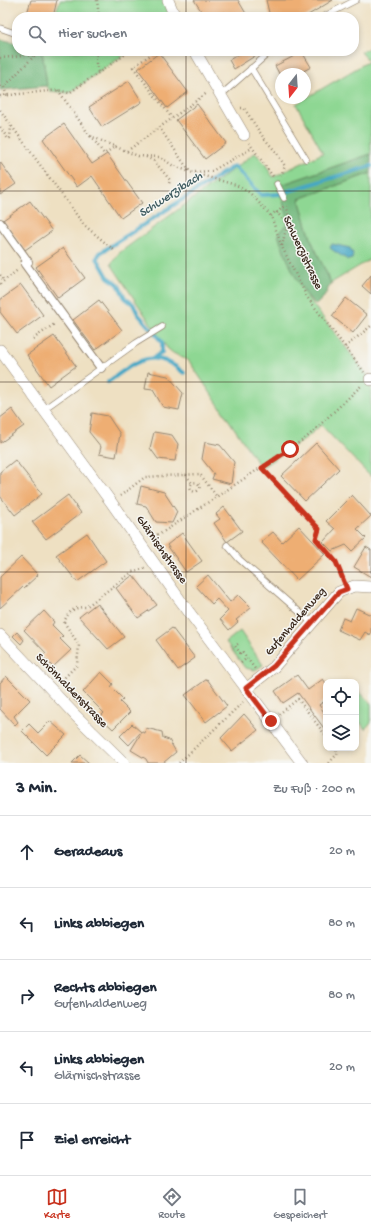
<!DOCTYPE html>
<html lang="de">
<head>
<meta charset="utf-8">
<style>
	:root { --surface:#fff; --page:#f6f6f7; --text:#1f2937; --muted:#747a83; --line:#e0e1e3; --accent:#c8321e }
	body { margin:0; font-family:"Gochi Hand",sans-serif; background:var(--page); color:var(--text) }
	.controls { position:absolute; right:12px; bottom:12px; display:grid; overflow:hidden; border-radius:8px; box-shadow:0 2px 6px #0003 }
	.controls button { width:36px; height:36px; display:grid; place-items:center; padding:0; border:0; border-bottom:1px solid var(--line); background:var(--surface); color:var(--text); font:20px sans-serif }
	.compass { position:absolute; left:275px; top:68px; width:36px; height:36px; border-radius:50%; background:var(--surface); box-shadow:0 2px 6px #0003; rotate:197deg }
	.stop { position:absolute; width:12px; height:12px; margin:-9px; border:3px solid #c8321e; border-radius:50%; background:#fff }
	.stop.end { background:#c8321e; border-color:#fff; box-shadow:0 1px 4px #0008 }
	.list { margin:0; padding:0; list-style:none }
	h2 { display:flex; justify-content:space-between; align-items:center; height:52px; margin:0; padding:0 16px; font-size:17px }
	h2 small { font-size:13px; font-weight:400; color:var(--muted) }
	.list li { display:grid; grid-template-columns:26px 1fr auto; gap:12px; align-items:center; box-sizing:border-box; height:72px; padding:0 16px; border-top:1px solid var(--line) }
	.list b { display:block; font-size:15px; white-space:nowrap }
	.list p { margin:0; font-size:13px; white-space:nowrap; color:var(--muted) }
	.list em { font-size:13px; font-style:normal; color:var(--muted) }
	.icon { flex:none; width:22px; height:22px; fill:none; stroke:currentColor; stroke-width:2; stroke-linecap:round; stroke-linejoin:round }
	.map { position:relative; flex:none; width:371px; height:763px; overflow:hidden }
	.search { position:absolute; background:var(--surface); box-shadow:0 2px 6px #0003; left:12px; right:12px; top:12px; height:44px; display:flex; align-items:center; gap:10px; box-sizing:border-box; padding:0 14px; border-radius:16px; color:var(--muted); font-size:15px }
	.sheet { height:412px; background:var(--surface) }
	nav { display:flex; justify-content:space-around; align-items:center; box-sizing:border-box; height:56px; border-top:1px solid var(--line); background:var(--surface); font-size:11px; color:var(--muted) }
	nav a { display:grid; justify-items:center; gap:2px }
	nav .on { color:var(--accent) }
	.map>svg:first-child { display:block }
	.green { fill:#8ed793; stroke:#648058 }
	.forest { fill:#72b87d; stroke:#56714e }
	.water { fill:#45a7c5; stroke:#406872 }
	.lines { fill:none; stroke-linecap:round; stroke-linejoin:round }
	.stream { stroke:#45a7c5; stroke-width:4 }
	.building { fill:#eeae73 }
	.service-casing { stroke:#948570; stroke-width:7 }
	.pedestrian-casing { stroke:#948570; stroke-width:10 }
	.minor-casing { stroke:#948570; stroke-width:12 }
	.path { stroke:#948570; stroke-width:2.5; stroke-dasharray:1 3; stroke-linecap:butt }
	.service { stroke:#fff; stroke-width:5.5 }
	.pedestrian { stroke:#fff; stroke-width:8 }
	.minor { stroke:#fff; stroke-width:11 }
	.route { stroke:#c8321e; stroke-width:5 }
	.grid { fill:none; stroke:#3b2a1e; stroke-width:1; stroke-opacity:0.55 }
	.labels { text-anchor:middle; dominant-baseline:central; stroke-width:3; stroke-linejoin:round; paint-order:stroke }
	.street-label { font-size:12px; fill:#3b2a1e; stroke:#f6f6f2 }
	.water-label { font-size:13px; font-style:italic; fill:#3f5c61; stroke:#f6f6f2 }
</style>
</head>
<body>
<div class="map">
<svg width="371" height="763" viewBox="0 0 371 763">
	<rect width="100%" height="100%" fill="#f6f6f2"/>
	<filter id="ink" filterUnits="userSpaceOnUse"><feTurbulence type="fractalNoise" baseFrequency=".025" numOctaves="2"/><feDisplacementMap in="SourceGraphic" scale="8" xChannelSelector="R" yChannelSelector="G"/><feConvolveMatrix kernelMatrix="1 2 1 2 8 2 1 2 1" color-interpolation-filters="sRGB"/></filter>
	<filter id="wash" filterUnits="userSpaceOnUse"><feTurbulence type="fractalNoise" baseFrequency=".012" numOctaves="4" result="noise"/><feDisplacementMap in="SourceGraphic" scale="16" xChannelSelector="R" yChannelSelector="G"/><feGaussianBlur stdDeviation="0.9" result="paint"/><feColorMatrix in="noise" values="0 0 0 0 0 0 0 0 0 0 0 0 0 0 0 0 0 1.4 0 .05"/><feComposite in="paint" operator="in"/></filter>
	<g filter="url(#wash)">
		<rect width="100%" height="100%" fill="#eee0c2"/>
		<g class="green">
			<path d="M60 0H168L175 17H54Z"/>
			<path d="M371 47V154L278 186 287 207 289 221 278 234 282 247 307 297 371 380V477L321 425 306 438 261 468 189 361 173 353 167 348 111 264 119 253 255 153 264 162 273 177 323 153 296 104 369 61 361 52Z"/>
			<path d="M42 51H130L69 93 50 91 47 86Z"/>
			<path d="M371 173V259L331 283 312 242 299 199Z"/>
			<path d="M240 631 263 665 255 670 245 668 226 642Z"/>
			<path d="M356 688 371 704V722L365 729 356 717Z"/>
		</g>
		<g class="forest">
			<path d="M0 39 17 43V51H42L47 86 0 90Z"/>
			<path d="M371 154V173L299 199 312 242 331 283 324 297 316 305C299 291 285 255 278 234L289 221 278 186Z"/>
		</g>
		<path class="water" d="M332 244 350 248 353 254 352 259 348 260C345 258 332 250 330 248Z"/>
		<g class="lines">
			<g class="stream">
				<path d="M155 357 162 352V342L138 314 133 304 125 298 118 284 108 277 97 258 100 253 234 166 261 195 279 194 371 166"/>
				<path d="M108 382C137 361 153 346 184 373"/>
			</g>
		</g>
		<g id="blocks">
			<g class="building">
				<path d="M31 0H57L53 17H26Z"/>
				<path d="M194 0H238L248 17H228L225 12 217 17H205Z"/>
				<path d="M266 0H333L305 17H270Z"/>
				<path d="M244 51H263L234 69 229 60Z"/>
				<path d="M302 52 311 67 298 74H281V77L275 66Z"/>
				<path d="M159 53 188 92 167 108 138 69Z"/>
				<path d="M129 81 142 102 102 127 89 107Z"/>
				<path d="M197 104 226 143 205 159 176 120Z"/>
				<path d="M64 124 92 164 107 154 142 203 121 218 92 176 77 187 43 139Z"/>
				<path d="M0 162 16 184 0 195Z"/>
				<path d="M30 201 52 231 25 250 3 220Z"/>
				<path d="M63 248 85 278 58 298 36 267Z"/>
				<path d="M371 275V294L362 286Z"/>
				<path d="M21 285 43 315 17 334 0 312V300Z"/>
				<path d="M346 298 367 315 353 333 332 316Z"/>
				<path d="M99 300 122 330 95 350 73 320Z"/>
				<path d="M54 336 76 366 49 386 27 355Z"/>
				<path d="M148 372 168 376 183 393 179 410 163 407 153 390 145 389Z"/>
				<path d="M12 409 24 426 0 443V418Z"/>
				<path d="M92 413 108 416 120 434 116 457 99 454 101 447 89 432Z"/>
				<path d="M154 432 172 435 178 444 175 461 158 459 150 448Z"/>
				<path d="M205 442 220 445 234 462 231 484 212 479 214 474 202 459Z"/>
				<path d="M316 443 339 469 305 501 281 476Z"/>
				<path d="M15 460 42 494 15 515 0 496V472Z"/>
				<path d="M141 486 164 492 177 512 172 523 156 522 146 506 137 504Z"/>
				<path d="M68 495 81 513 46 539 32 522Z"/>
				<path d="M352 495 371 516 357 529 366 538 352 551 346 545 332 551 323 542 335 529 326 521Z"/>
				<path d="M224 507 242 531 227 542 214 523 220 519 216 514Z"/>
				<path d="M299 526 325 554 297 580 261 542 273 532 282 542Z"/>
				<path d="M87 533 106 561 77 582 56 555Z"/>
				<path d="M182 533 202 561 186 572 167 545Z"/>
				<path d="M366 547 371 550V577L354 567Z"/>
				<path d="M21 557 38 575 24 588 23 587 0 608V577Z"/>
				<path d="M133 575 157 605 138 618 116 588Z"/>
				<path d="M208 575 230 602 238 595 251 608 236 620 238 622 229 630 220 619 228 611 217 599 212 604 196 586Z"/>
				<path d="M97 603 124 637 108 649 79 617Z"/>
				<path d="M356 608 371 615V633L370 635 365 632 360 640 338 630 343 618 350 621Z"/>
				<path d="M44 611 54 622 52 625 63 636 60 639 71 650 53 667 42 656 46 653 24 630Z"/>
				<path d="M172 628 195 658 178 670 156 640Z"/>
				<path d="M17 632 24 640 21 644 13 636Z"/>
				<path d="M101 672 113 684 111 687 123 699 120 702 130 712 113 729 100 717 104 713 83 692Z"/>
				<path d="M297 675 308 690 323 679 326 683V700L319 705 326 715V731L298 693 283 703 275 691Z"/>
				<path d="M6 676 30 700 14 716 18 722 15 725 0 709V683Z"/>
				<path d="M207 679 227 706 206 722 185 695Z"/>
				<path d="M75 694 83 701 80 705 72 698Z"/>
				<path d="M244 714 258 730 232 751 221 738Z"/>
				<path d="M50 721 66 735 46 755 22 731 29 724 38 733Z"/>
				<path d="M132 724 141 732 129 745 120 736Z"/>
				<path d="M146 728 162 732 163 738 169 740 176 752 163 763H148L146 759 131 750 142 732 145 733Z"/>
				<path d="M80 755 89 763H72Z"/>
			</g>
		</g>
	</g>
	<g filter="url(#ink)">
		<use href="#blocks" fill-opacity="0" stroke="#948570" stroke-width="1"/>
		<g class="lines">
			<g class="service-casing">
				<g id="service">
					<path d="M323 17 356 0"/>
					<path d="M0 28 17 34"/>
					<path d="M251 68 306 159"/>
					<path d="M221 95 271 51"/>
					<path d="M277 184 284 198"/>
					<path d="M44 409 136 343 162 327"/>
					<path d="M227 545 239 559 312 623"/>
				</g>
			</g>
			<g class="pedestrian-casing">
				<path id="pedestrian" d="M0 223 28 262 25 264 101 368"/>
			</g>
			<g class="minor-casing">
				<g id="minor">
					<path d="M168 0 175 17"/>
					<path d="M195 51 244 135"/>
					<path d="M0 350 111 502 180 600 302 763"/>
					<path d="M370 379 371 380"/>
					<path d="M0 635 76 716 124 763"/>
					<path d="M246 689 274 667 339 592 354 586 371 587"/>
				</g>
			</g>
			<g class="path">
				<path d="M97 0 99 17"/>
				<path d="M30 51 31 55"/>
				<path d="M97 51 96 63 98 72"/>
				<path d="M156 51 133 67 172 118"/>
				<path d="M0 58 35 55 4 87"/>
				<path d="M0 87H4L7 96"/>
				<path d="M58 90 90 136 138 156 160 157 172 165 190 172"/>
				<path d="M0 96 58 90 69 93 130 51"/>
				<path d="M241 108H244L263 137 276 152 285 166 280 178"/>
				<path d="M0 110 84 225 114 250"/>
				<path d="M0 127 8 139 10 138 11 126"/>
				<path d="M159 127 190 172 236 185 250 193 262 206 271 216 282 247 307 297 364 372"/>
				<path d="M91 136 104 154 116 146"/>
				<path d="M249 143 274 178"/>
				<path d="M127 151 207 93"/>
				<path d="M146 157 154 161 170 180 169 184"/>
				<path d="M195 172 212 171 252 148"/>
				<path d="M277 213 284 206"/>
				<path d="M271 216 276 211 285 222 289 221 287 206"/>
				<path d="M282 246 288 221"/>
				<path d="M0 275 4 281"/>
				<path d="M0 284 19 269"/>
				<path d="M33 339 56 323"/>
				<path d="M345 347 371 326"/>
				<path d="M261 468 319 529 316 539 336 562 343 580"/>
				<path d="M186 475 192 483"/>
				<circle cx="195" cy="487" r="4.5"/>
				<path d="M120 496 145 477 200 474 217 497"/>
				<path d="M149 536 160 534 306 438 362 385"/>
				<path d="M238 644 235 646 240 653 242 651 247 658"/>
				<path d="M241 663 247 658 255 669"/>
				<path d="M59 683 77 665 79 645 64 622C69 611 74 607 86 607L132 572 145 568"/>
				<path d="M279 714 298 699 326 736"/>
				<path d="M179 763 243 702"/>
				<path d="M329 763 338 753 335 748"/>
			</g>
			<use href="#service" class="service"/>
			<use href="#pedestrian" class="pedestrian"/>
			<use href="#minor" class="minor"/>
		</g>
	</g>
	<g class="lines" filter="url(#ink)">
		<path class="route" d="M271 721 246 688 274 666 339 592 347 589 336 562 316 539 319 529 262 468 290 449"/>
	</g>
	<path class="grid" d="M186 0V17M186 51V763M0 191H371M0 382H371M0 572H371"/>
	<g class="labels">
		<g class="street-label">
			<text transform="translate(302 253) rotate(65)">Schwerzistrasse</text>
			<text transform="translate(161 550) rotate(55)">Glärnischstrasse</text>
			<text transform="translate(296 622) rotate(-49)">Gufenhaldenweg</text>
			<text transform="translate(71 691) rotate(46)">Schönhaldenstrasse</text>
		</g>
		<g class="water-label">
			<text transform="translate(171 195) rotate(-33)">Schwerzibach</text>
		</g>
	</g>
</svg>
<div class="controls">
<button><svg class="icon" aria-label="locate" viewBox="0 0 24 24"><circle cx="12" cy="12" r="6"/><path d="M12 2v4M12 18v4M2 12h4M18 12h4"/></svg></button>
<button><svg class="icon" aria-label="layers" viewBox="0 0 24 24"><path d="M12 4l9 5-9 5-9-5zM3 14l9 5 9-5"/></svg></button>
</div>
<svg class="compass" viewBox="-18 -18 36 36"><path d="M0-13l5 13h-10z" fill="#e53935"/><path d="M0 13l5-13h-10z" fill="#747a83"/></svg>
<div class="stop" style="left:290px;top:449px"></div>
<div class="stop end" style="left:271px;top:721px"></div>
<div class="search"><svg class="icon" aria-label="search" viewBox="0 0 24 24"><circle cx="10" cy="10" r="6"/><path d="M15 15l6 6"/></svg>Hier suchen</div>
</div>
<section class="sheet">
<h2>3 Min.<small>Zu Fuß · 200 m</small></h2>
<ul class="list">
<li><svg class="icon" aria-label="ahead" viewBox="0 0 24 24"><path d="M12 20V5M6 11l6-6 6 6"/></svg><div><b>Geradeaus</b></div><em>20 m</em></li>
<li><svg class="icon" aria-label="left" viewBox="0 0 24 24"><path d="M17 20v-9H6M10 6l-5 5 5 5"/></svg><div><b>Links abbiegen</b></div><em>80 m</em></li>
<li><svg class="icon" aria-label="right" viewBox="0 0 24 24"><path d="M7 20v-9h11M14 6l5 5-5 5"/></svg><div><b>Rechts abbiegen</b><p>Gufenhaldenweg</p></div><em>80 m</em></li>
<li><svg class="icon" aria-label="left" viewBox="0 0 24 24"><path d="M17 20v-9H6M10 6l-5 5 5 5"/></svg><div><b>Links abbiegen</b><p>Glärnischstrasse</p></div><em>20 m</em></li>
<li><svg class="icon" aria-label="arrive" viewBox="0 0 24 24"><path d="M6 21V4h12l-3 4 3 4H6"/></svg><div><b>Ziel erreicht</b></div></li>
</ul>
</section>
<nav>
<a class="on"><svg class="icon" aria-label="map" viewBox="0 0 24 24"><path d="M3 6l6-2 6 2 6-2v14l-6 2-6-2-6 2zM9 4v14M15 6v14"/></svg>Karte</a>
<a><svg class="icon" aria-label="directions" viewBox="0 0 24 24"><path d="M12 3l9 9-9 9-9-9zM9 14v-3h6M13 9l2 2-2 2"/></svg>Route</a>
<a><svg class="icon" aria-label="saved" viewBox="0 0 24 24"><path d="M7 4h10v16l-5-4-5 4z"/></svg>Gespeichert</a>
</nav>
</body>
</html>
